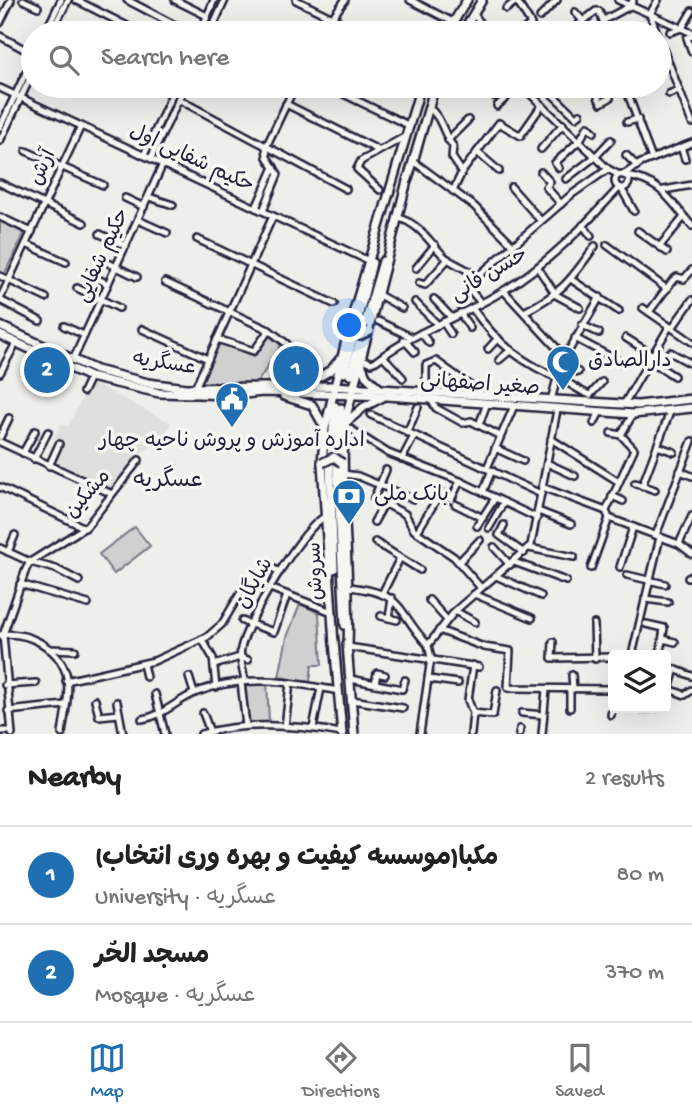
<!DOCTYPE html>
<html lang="en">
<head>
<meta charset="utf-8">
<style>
	:root { --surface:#fff; --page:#f6f6f6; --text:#222; --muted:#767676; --line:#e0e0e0; --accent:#1f6fb2 }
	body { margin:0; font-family:"Gochi Hand","Playpen Sans Arabic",sans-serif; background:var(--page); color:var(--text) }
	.controls { position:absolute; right:21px; bottom:21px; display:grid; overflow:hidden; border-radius:7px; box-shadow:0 7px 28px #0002 }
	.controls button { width:63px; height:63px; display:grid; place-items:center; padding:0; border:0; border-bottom:2px solid var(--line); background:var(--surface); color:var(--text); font:35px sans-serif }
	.you { position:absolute; left:350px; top:326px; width:24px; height:24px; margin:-18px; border:5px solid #fff; border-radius:50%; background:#1a73e8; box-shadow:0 0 0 10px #1a73e833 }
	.badge { display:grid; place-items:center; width:46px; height:46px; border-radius:50%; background:var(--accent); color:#fff; font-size:23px; font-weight:700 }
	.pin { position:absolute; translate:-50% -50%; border:4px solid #fff; box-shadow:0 2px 7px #0006 }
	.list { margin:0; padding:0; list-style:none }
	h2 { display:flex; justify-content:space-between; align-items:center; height:91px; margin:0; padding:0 28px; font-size:30px }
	h2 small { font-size:23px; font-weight:400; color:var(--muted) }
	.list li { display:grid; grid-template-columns:46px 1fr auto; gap:21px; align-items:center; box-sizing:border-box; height:98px; padding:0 28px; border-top:2px solid var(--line) }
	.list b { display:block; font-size:26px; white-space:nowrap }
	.list p { margin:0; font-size:23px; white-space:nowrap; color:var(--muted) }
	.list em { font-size:23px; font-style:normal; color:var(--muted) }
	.icon { flex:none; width:38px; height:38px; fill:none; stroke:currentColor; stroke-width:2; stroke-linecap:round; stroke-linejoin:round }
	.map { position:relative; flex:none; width:692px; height:734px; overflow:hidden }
	.search { position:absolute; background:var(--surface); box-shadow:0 7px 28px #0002; left:21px; right:21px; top:21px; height:77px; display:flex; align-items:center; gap:18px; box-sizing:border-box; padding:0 24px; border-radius:38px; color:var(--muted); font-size:26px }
	.sheet { height:287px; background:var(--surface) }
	nav { display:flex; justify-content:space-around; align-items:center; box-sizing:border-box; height:98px; border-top:2px solid var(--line); background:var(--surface); font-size:19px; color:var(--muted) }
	nav a { display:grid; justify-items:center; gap:4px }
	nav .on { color:var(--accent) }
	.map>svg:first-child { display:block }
	.built { fill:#dfdfde }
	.green { fill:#d0d0d1; stroke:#797986; stroke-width:2 }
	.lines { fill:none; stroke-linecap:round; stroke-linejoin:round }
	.major-tunnel { stroke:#c5c5c8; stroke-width:7; stroke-dasharray:7 3.5; stroke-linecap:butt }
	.minor-casing { stroke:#22223b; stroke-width:10 }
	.major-casing { stroke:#22223b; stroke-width:12 }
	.minor { stroke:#f6f6f2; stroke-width:5 }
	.major { stroke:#f6f6f2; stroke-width:7 }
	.major-bridge-casing { stroke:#22223b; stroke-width:12; stroke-linecap:butt }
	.major-bridge { stroke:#f6f6f2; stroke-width:7 }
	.labels { text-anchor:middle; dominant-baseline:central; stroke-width:7; stroke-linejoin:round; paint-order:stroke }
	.street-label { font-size:21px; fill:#22223b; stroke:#f6f6f2 }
	.poi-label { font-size:21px; fill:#22223b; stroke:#f6f6f2; text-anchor:start }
	.neighbourhood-label { font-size:23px; fill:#22223b; stroke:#f6f6f2 }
</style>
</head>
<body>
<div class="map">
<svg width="692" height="734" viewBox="0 0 692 734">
	<rect width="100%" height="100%" fill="#eeeeeb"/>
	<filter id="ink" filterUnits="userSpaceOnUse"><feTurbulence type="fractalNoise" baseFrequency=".0143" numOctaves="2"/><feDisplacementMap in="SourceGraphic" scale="14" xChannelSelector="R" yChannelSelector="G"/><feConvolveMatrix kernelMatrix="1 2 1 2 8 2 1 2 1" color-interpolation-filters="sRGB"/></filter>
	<g filter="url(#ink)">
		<path class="built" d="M91 382 171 423 167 432 171 434 135 457 111 491 53 464 63 442 54 439 60 424 68 426Z"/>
		<g class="green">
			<path d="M0 221 24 233 4 275 0 273Z"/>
			<path d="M269 336 281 345 257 383 200 385 219 342 254 356Z"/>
			<path d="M135 527 150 546 114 574 99 554Z"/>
			<path d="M300 604 319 613 322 665H312L310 682 279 677 287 637Z"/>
			<path d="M267 682 269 722 249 723 245 688 248 685Z"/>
		</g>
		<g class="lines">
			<g class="major-tunnel">
				<path d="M335 406 344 373"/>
				<path d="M341 408 350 375"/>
			</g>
			<g class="minor-casing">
				<g id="minor">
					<path d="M23 0 38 7"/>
					<path d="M76 0 141 33"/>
					<path d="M127 0 190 33"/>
					<path d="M175 0 207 16"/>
					<path d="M296 0 363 33"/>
					<path d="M410 0 453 22"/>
					<path d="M516 0 531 24 519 33"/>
					<path d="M618 0 692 33"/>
					<path d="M506 9 516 1"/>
					<path d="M575 12 584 22"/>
					<path d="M474 14 487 33"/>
					<path d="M540 17 557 0"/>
					<path d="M332 18 345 0"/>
					<path d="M604 20 630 6 633 0"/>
					<path d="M0 23 11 0"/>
					<path d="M670 32 682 28 692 11"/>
					<path d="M45 33 61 0"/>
					<path d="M51 33 68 0"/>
					<path d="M200 33 214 0"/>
					<path d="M210 33 225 0"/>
					<path d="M568 33 596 11H599L608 33"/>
					<path d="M657 33 650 14 658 0"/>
					<path d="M0 36 33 54"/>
					<path d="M692 36 687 38 692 52"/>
					<path d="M659 38 692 123"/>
					<path d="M155 86 172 94"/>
					<path d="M327 86 410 126"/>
					<path d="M451 86 459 91"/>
					<path d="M522 86 608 169 619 175"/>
					<path d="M625 86 652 159"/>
					<path d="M0 88 369 261"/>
					<path d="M491 94 494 96 504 86"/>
					<path d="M552 94 576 117 580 114"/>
					<path d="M669 94 679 90"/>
					<path d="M598 97 601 103 610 98 607 91 616 86"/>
					<path d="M178 99 346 189"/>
					<path d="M286 104 378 150"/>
					<path d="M497 106 519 86"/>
					<path d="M428 107C443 118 442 133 453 146L452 157 462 172"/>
					<path d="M627 122 638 119"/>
					<path d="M0 127 33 58"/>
					<path d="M523 132 542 105"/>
					<path d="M448 140 468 120"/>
					<path d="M0 141 33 72"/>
					<path d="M681 147 685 159"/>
					<path d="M541 149 563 124"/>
					<path d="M26 151 103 185"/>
					<path d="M477 152 499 171"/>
					<path d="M144 155 176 86"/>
					<path d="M626 155 637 166"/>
					<path d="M151 158 185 86"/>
					<path d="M413 161 474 206 513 245"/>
					<path d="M559 168 555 163 580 140 588 126 594 132"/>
					<path d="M541 172 550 182 546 187 561 204"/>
					<circle cx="622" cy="181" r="7"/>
					<path d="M623 175 641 163 692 143"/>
					<path d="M626 176C662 181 670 201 692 226"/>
					<path d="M566 179 596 156 611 140"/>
					<path d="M0 183 84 223"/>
					<path d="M511 187 541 221"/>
					<path d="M621 188 634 211"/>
					<path d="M380 190 357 169 361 161 406 136"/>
					<path d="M664 190 692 185"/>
					<path d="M453 191 462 172 499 123 521 136"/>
					<path d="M149 197 173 205"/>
					<path d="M125 198 144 207"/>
					<path d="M256 208 274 167"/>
					<path d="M263 211 278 174 267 157 266 147 295 86"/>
					<path d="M0 217 32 232"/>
					<path d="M399 218C420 224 430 243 445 257 451 263 467 268 477 277L571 195 608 169"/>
					<path d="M138 220 167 233"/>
					<path d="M583 225 591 236"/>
					<path d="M638 231 667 252"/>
					<path d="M100 234 126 246"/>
					<path d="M197 239 334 304"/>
					<path d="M26 244 66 262"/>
					<path d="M607 245 667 289"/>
					<path d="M660 246 684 217"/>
					<path d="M96 257 137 277"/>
					<path d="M416 268 435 245"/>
					<path d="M538 268 556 295 580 308"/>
					<path d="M88 274 108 284"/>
					<path d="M0 276 46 298"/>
					<path d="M572 280 619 311"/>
					<path d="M165 282 269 330 287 344"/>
					<path d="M419 283 425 285 448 259"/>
					<path d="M77 288 119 308"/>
					<path d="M471 291 481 303"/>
					<path d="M504 291 565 357"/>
					<path d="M379 295 402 308"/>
					<path d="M0 299 81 126"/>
					<path d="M434 299 451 317"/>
					<path d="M0 300 40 321"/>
					<path d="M415 302 438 325"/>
					<path d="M472 308C499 346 524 364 566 382 574 386 581 392 590 395"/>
					<path d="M643 308 692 342"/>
					<path d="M524 312C563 292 570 281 595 246"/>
					<path d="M649 312 673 280 677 277 684 279 692 270"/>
					<path d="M460 313 470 328"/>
					<path d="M378 321 411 337"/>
					<path d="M443 322 451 334"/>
					<path d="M582 325 599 333"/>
					<path d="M64 326 84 335"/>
					<path d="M672 328 692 300"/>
					<path d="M142 329 208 359"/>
					<path d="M421 333 429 343"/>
					<path d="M575 338 622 363"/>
					<path d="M626 338 653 355"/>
					<path d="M217 339 254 351 269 330"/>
					<path d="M404 340 415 352"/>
					<path d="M488 349 498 338"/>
					<path d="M670 352 690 363 692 361"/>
					<path d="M383 356 403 378"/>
					<path d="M361 358 371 363 376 361C415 331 461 317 503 291 548 264 584 226 619 188"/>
					<path d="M73 360 163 164"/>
					<path d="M499 360 511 350"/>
					<path d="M649 360 674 376"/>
					<path d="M561 364 578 372"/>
					<path d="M0 373 16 343"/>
					<path d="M195 388 273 216"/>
					<path d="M83 392 90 377"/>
					<path d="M426 393V365L436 361 483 395"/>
					<path d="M590 395 602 382"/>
					<path d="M431 400 436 408 463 423 471 421 500 436"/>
					<path d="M551 400 561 364 600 297"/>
					<path d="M624 404 669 327"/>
					<path d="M633 414 621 435 634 449 606 511 609 518 679 544 692 554"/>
					<path d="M371 415 541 494"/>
					<path d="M594 423 600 412"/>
					<path d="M344 425 388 453 460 481 537 518"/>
					<path d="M479 425 486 406"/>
					<path d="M407 433 418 407"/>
					<path d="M611 433 621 435"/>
					<path d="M0 437 9 418"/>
					<path d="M551 439 619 482"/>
					<path d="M0 442 112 494"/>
					<path d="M657 446 674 452"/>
					<path d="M495 448 523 461"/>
					<path d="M23 453 35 431"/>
					<path d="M34 459 48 432"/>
					<path d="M402 459 414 436"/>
					<path d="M547 463 575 476"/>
					<path d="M49 466 59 444"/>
					<path d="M487 468 514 406"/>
					<path d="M386 470 374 498 405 514 414 530 454 557 481 588"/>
					<path d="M680 471 692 476"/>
					<path d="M343 474 358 476 413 499"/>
					<path d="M635 483 655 490"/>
					<path d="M642 486 670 412"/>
					<path d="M0 487 85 528"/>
					<path d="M542 487 606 511"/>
					<path d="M483 492 492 470"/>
					<path d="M612 496 623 501"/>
					<path d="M451 500 460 481"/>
					<path d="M455 504 483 518"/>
					<path d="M538 511 571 524"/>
					<path d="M374 522 384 504"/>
					<path d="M504 525 499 535 524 553"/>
					<path d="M477 526 495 498"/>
					<path d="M489 528 504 502"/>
					<path d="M417 532 441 492"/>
					<path d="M656 535 692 441"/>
					<path d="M375 542 420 570"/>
					<path d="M679 544 692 516"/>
					<path d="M494 547 510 565"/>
					<path d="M0 548 30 562 56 569 79 581"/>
					<path d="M529 548 574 557"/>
					<path d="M8 552 15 535"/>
					<path d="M459 562 480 540"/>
					<path d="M514 562 566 581"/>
					<path d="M270 567 280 572"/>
					<path d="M620 567 633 527"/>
					<path d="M591 568 609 518"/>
					<path d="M627 575 665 584"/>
					<path d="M496 576 541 596"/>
					<path d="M688 578 692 576"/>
					<path d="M20 584 88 604"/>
					<path d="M350 587C407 594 395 610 428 645"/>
					<path d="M270 588 332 612"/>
					<path d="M382 594 400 558"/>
					<path d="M474 594 532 618"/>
					<path d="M645 599 668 602"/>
					<path d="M429 600 447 620"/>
					<path d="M455 611 475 622"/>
					<path d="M381 616 397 620"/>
					<path d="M389 618 392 598"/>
					<path d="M242 621 274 632 287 595"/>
					<path d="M594 624 595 659"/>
					<path d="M646 624 664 628 660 655"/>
					<path d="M439 630 484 647 510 651 508 688 611 689"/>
					<path d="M0 635C27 631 57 646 66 673 71 691 64 716 62 734"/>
					<path d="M202 639 213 658 216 687"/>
					<path d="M663 639 675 642"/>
					<path d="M553 642 552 658 613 657"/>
					<path d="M348 647 479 667"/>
					<path d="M49 649 75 650"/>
					<path d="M632 655 660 537"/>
					<path d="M143 664 146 677"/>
					<path d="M214 665 240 657 248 660"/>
					<path d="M666 666 692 676"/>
					<path d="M572 675 573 689"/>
					<path d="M189 677 194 693"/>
					<path d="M350 679 402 689 405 680"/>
					<path d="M429 679 458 683"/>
					<path d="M66 681 154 661 207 637 222 624 244 587"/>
					<path d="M245 681C243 670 239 659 241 648 247 621 302 527 326 516"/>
					<path d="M241 682 246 726"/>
					<path d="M375 684 377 673 385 675"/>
					<path d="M5 685 36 683"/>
					<path d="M669 689 685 695 692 690"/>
					<path d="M155 694 165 734"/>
					<path d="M666 699 675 669"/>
					<path d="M95 700 99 716 119 714"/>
					<path d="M352 700 403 708"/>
					<path d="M117 702 123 734"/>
					<path d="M570 708V689"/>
					<path d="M642 709 656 708"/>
					<path d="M8 711 65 705"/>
					<path d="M203 713 210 732"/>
					<path d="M473 713 493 715 497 690"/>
					<path d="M522 713 543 715"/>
					<path d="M611 715 613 703"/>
					<path d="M142 719C163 716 176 701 195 693 242 673 291 682 339 691"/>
					<path d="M285 727 290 683"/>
					<path d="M313 728 321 688"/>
					<path d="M0 731H11"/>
					<path d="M12 734 3 635 26 569 30 562 87 526 139 460"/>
					<path d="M201 734C246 721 296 725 342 733"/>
					<path d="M420 734 431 658 428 645 455 611 531 545 557 410"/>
					<path d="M471 734 473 713 468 700 473 665"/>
					<path d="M519 734 520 729"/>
					<path d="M542 734 546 690"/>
				</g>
			</g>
			<g class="major-casing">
				<g id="major">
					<path d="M447 33 467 0"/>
					<path d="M462 33 482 0"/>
					<path d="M408 179 435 86"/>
					<path d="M0 326 96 370 148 383 186 388 332 386 638 405 692 399"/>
					<path d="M0 335 90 377 159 393 235 395 263 392 387 396 633 414 692 408"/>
					<path d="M360 361 366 376 379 388"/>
					<path d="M344 373 372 263"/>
					<path d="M350 375 383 261"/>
					<path d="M305 385 331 370 340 359"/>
					<path d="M284 396 312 405 324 426"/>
					<path d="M341 408 337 466 345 625"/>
					<path d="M344 424 364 407 383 397"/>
					<path d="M334 569 330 467 335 406"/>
					<path d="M334 641 342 734"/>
					<path d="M334 644 322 463 325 428 350 324 421 86"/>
					<path d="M347 644 354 734"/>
					<path d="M348 646C351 572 340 498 344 425L408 177"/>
				</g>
			</g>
			<use href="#minor" class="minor"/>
			<use href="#major" class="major"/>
			<g class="major-bridge-casing">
				<g id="major-bridge">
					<path d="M350 324 354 334 360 336 370 331"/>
					<path d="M322 463 334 457 342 463"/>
				</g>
			</g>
			<use href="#major-bridge" class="major-bridge"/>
		</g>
	</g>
	<defs>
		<g id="mosque-pin" transform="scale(1.75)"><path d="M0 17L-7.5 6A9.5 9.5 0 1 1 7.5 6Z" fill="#1f6fb2" stroke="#f6f6f2"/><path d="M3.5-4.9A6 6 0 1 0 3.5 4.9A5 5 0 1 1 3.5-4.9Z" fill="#fff"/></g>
		<g id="civic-pin" transform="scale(1.75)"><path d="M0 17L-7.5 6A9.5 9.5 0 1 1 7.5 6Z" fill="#1f6fb2" stroke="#f6f6f2"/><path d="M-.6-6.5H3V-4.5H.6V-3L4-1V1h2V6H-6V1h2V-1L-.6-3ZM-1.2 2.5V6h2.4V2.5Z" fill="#fff"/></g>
		<g id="bank-pin" transform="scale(1.75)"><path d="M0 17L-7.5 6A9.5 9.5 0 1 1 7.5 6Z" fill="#1f6fb2" stroke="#f6f6f2"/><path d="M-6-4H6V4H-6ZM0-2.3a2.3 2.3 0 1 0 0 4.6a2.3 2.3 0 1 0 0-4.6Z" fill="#fff"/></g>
	</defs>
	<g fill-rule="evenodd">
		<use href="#mosque-pin" x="563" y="362"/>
		<use href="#civic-pin" x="232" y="399"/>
		<use href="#bank-pin" x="349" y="496"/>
	</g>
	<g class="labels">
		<g class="street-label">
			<text transform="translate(191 160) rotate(25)">حکیم شفایی اول</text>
			<text transform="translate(44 168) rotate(-65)">آرش</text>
			<text transform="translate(104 256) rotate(-65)">حکیم شفایی</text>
			<text transform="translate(490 276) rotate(-31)">حسن فانی</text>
			<text transform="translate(164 365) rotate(9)">عسگریه</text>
			<text transform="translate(480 386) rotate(4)">صغیر اصفهانی</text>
			<text transform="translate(89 495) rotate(-49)">مشکین</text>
			<text transform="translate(317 571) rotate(-92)">سروش</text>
			<text transform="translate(256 584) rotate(-61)">شایگان</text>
		</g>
		<g class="poi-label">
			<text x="588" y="362">دارالصادق</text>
			<text x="232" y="442" text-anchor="middle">اداره آموزش و پروش ناحیه چهار</text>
			<text x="374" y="496">بانک ملی</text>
		</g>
		<g class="neighbourhood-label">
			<text x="168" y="481">عسگریه</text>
		</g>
	</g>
</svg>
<div class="controls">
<button><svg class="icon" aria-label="layers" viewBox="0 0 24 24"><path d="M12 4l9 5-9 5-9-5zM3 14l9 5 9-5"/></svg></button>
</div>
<div class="you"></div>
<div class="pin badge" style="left:296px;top:369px">1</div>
<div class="pin badge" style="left:47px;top:370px">2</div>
<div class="search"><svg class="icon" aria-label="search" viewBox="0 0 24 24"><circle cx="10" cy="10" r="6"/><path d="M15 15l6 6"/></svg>Search here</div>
</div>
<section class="sheet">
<h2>Nearby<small>2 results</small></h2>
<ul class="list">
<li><span class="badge">1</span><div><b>مکبا(موسسه کیفیت و بهره وری انتخاب)</b><p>University · عسگریه</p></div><em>80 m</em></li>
<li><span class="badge">2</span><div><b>مسجد الحُر</b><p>Mosque · عسگریه</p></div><em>370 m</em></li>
</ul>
</section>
<nav>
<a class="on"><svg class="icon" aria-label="map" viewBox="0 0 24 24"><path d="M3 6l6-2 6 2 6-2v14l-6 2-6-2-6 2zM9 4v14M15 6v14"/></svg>Map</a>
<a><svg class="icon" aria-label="directions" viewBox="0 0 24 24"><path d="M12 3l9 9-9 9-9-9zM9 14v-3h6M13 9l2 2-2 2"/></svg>Directions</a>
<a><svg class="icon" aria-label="saved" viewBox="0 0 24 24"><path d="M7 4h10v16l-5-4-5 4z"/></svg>Saved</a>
</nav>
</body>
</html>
